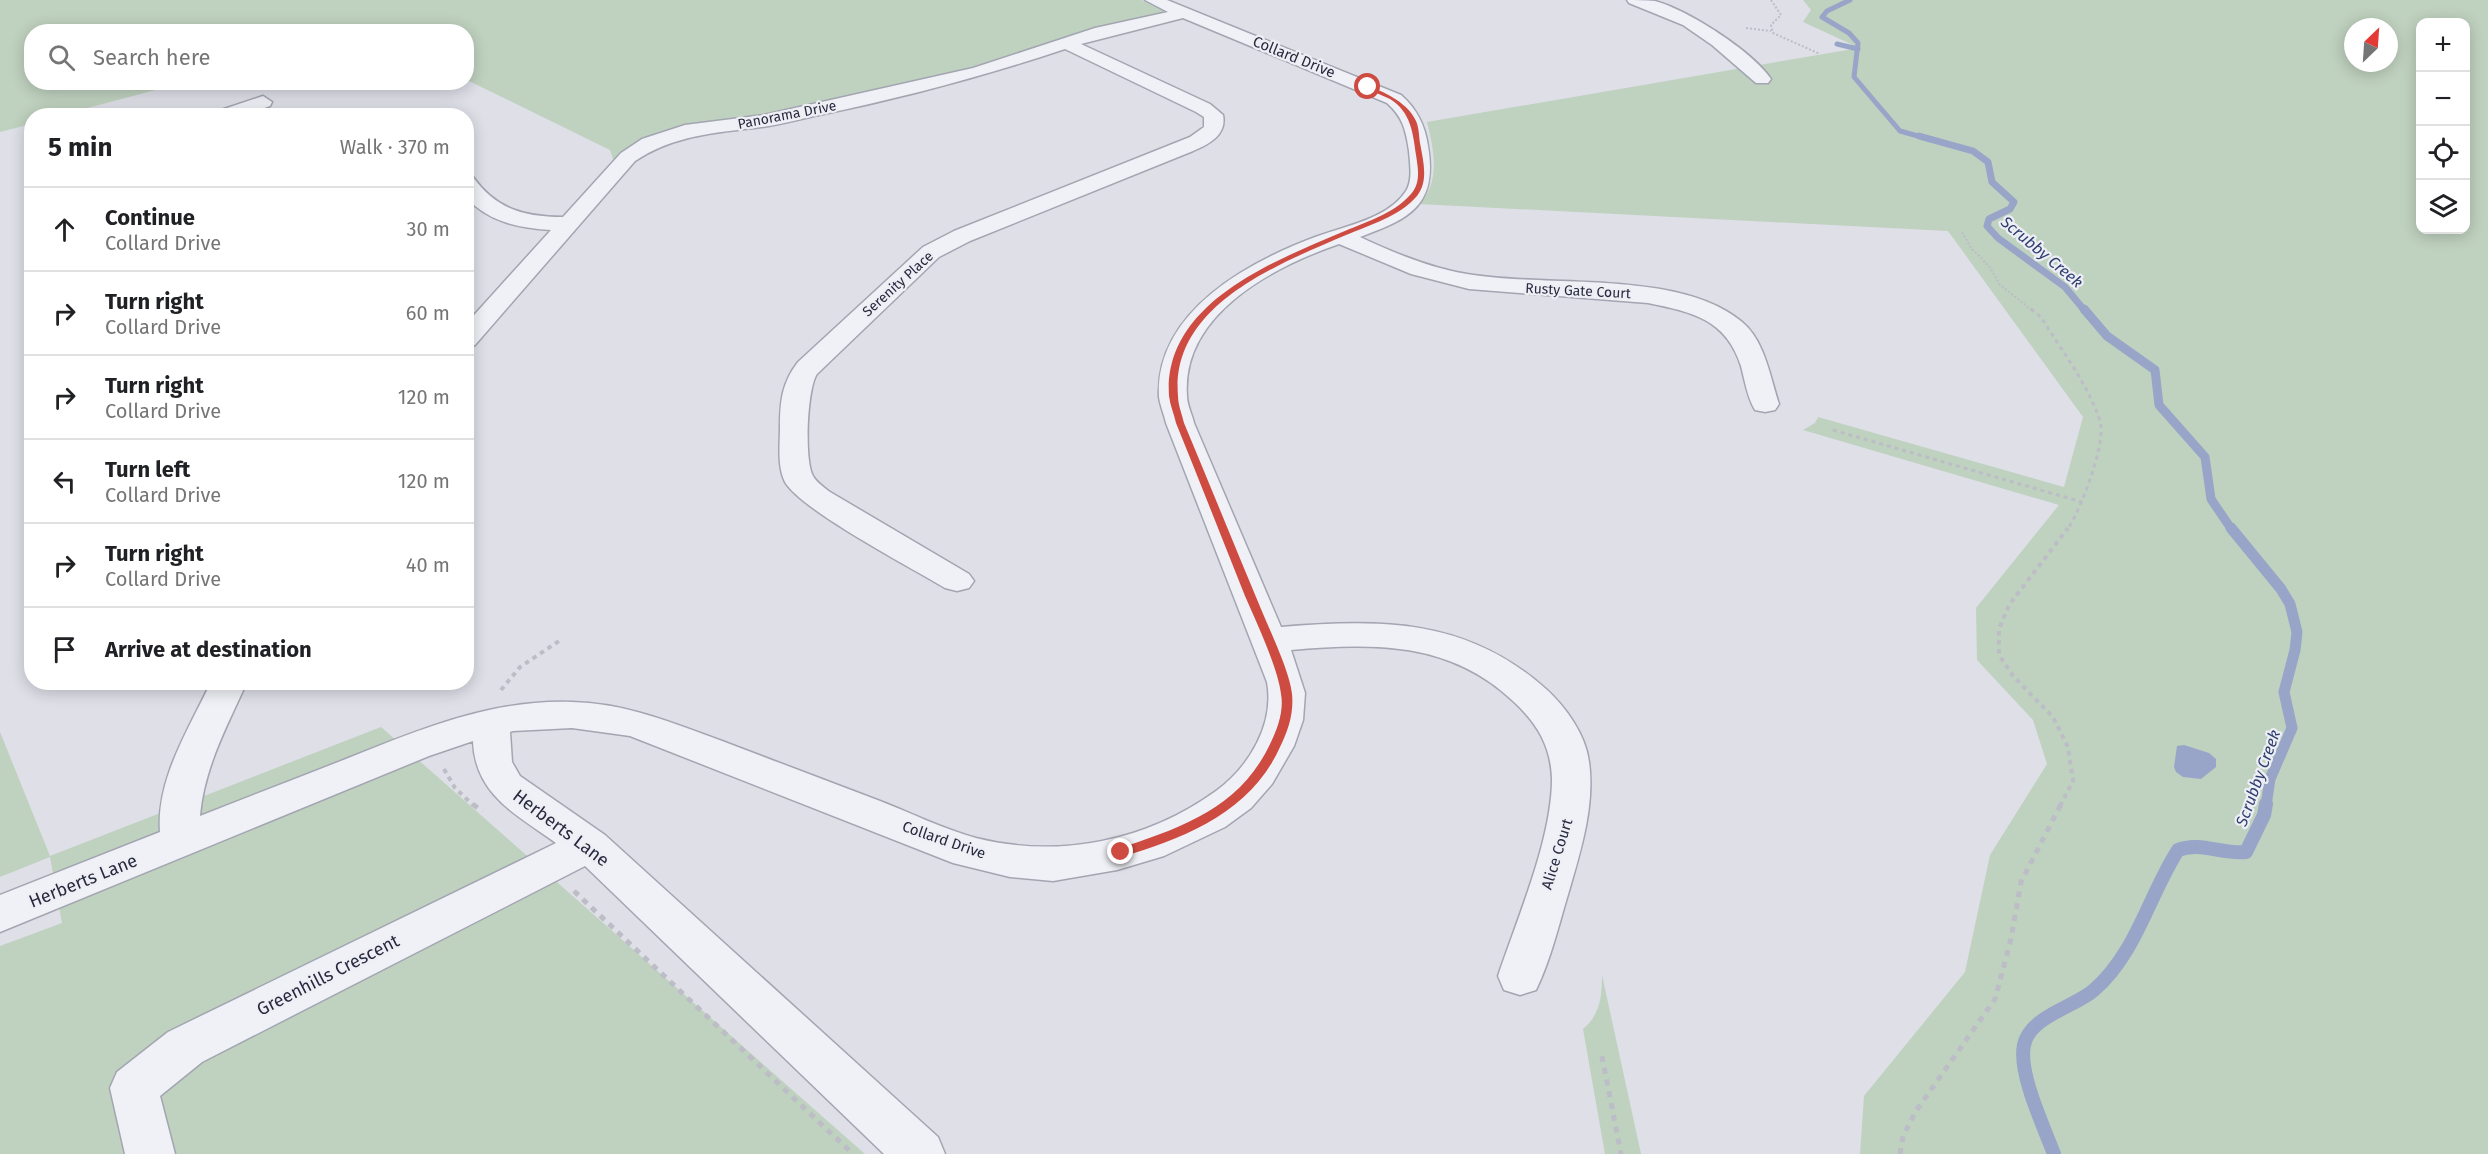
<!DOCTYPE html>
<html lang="en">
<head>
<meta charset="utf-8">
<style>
	:root { --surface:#fff; --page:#f2f2f2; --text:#202124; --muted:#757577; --line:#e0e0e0 }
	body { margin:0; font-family:"Fira Sans",sans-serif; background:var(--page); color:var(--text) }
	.controls { position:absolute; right:18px; top:18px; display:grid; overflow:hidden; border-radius:12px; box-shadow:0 3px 15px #0003 }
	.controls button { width:54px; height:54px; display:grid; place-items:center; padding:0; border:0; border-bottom:2px solid var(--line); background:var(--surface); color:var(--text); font:30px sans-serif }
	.compass { position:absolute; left:2344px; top:18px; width:54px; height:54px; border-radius:50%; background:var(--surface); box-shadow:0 3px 15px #0003; rotate:25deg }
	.stop { position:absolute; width:18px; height:18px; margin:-14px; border:4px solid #ce4b41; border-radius:50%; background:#fff }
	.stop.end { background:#ce4b41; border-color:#fff; box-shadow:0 2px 6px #0008 }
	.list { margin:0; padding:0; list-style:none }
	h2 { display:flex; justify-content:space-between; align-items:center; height:78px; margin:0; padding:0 24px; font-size:26px }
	h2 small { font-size:20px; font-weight:400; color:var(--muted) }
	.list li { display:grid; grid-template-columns:39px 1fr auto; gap:18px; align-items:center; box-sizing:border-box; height:84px; padding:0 24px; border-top:2px solid var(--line) }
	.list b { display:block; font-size:22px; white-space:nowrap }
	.list p { margin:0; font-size:20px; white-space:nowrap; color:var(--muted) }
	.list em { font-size:20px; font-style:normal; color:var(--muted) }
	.icon { flex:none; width:33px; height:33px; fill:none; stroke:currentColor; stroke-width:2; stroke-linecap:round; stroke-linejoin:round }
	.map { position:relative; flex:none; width:2488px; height:1154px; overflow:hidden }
	.search { position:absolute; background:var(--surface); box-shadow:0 3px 15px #0003; left:24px; top:24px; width:450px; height:66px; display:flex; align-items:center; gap:15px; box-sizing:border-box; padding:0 21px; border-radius:24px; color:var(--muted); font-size:22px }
	.panel { position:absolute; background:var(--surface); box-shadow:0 3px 15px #0003; left:24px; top:108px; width:450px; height:582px; border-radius:24px }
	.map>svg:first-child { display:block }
	.green { fill:#bfd1bf; fill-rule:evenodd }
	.water { fill:#98a5c8 }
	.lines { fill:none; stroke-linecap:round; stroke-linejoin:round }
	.stream-far4 { stroke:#98a5c8; stroke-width:5 }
	.stream-far3 { stroke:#98a5c8; stroke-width:7 }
	.stream-far2 { stroke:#98a5c8; stroke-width:9 }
	.stream-far1 { stroke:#98a5c8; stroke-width:11 }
	.stream { stroke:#98a5c8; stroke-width:14 }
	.street-casing { stroke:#a3a5b1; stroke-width:3 }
	.path-far3 { stroke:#bcbdc6; stroke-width:2; stroke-dasharray:2 2; stroke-linecap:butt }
	.path-far2 { stroke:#bcbdc6; stroke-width:3; stroke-dasharray:4 4; stroke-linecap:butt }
	.path-far1 { stroke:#bcbdc6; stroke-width:4; stroke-dasharray:4.5 4.5; stroke-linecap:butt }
	.path { stroke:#bcbdc6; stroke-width:5; stroke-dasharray:6 6; stroke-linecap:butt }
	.street { fill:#f0f1f6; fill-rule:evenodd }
	.route { fill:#ce4b41 }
	.labels { text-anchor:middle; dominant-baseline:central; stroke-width:4.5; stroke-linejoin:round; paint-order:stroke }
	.far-street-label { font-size:14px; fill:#272a3e; stroke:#edeff5 }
	.street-label { font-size:15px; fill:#272a3e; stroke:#edeff5 }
	.water-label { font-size:16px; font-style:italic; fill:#314072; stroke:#edeff5 }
	.near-street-label { font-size:18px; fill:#272a3e; stroke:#edeff5 }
</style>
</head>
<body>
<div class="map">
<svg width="2488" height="1154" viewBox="0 0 2488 1154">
	<rect width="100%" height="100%" fill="#dedfe7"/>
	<g class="green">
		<path d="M0 0H1141L1164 11 1160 15 999 62 790 112 702 124 614 162 610 150 467 80 466 32H32V82L182 83 61 115 32 116 31 124 0 132Z"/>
		<path d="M1803 0H2488V1154H1860L1864 1096 1965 972 1990 855 2047 764 2033 720 1977 660 1976 608 2059 505 1803 430 1815 423 1818 417 2064 487 2083 417 1948 231 1419 204C1441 182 1434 150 1427 122L1853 49V45L1803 22 1811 10ZM2420 22H2466V230H2420ZM2353 27H2389V63H2353Z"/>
		<path d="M381 727 865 1154H0V946L62 923 50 857 0 877V732L50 856Z"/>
		<path d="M1602 975 1641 1154H1605L1583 1029C1600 1015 1602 997 1602 975Z"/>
	</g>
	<path class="water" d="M2184 745 2209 753 2216 759V767L2201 779 2183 777 2176 772 2174 767 2177 746Z"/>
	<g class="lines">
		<g class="stream-far4">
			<path d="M1850 0 1827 11 1822 17 1849 33 1858 43 1854 77 1900 131 1925 138"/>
			<path d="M1837 44 1858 49"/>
		</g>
		<path class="stream-far3" d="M1919 136 1973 151 1988 162 1992 182 2014 202 2010 209 1989 219 1987 226 1998 238 2065 287 2085 311"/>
		<path class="stream-far2" d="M2084 309 2107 336 2155 370 2159 405 2205 457 2211 499 2232 530"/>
		<path class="stream-far1" d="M2231 528 2281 589 2290 604 2297 632 2295 650 2284 692 2292 728 2270 779 2266 806"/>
		<path class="stream" d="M2054 1154C2044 1127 2018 1073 2024 1045 2030 1016 2075 1007 2094 990 2136 954 2149 895 2178 850 2200 841 2223 855 2246 852L2264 815 2266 804"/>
		<g class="street-casing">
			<g id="street">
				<path d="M1145 0H1167L1401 95C1417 109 1425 125 1428 146 1438 205 1410 219 1360 237 1394 253 1430 268 1467 274 1545 288 1680 269 1742 322 1765 341 1770 377 1779 404L1775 410 1765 412 1755 410C1747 397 1745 381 1741 366 1726 319 1692 312 1648 303L1469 289 1411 274 1339 244C1273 267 1181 314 1187 396 1187 405 1192 414 1194 423L1281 627C1382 619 1466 618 1546 689 1565 706 1586 735 1589 762 1595 805 1581 850 1569 891 1559 924 1551 959 1536 990L1520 995 1504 990 1498 976C1517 919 1552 839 1552 779 1551 746 1537 723 1513 701 1449 641 1374 643 1291 650L1305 693 1303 720 1294 746 1272 784 1251 808 1225 827 1164 856 1117 870 1053 881 1010 877 953 863 630 736 572 728 513 731 510 732 512 762 520 776 605 835 938 1137 945 1154H884L585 866 202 1062 160 1096 175 1154H125L110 1088 117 1072 168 1032 556 843C516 814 475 795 473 741L429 756 0 932V895L160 832C156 779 189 729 211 682H247C227 726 204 768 200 816 248 797 297 778 346 759 418 730 492 699 572 702 625 703 673 723 722 741 775 761 827 781 880 801 911 813 943 829 976 838 1059 859 1147 841 1216 791 1249 767 1275 724 1267 682L1166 423C1164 414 1160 405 1159 397 1155 311 1250 261 1318 236 1346 226 1389 218 1406 191 1413 180 1410 164 1409 151 1406 131 1403 117 1387 103L1183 18 1081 44 1210 104 1223 115C1227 135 1209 144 1193 151L970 241 939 257 817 374C807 388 804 461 813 476 816 482 825 488 830 492L969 574 974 581 969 588 957 591 945 588C912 568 801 510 785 482 777 466 780 444 780 427 780 401 782 383 798 362L923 247 954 231 1190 137 1204 127V117L1196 112 1065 49C984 76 902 98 819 115 799 119 780 125 761 127 715 133 674 135 635 161L475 345 466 348V324L551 230C519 228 488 222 466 197V175L473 177C496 209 524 217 563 217L621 153 642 139 685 125 764 115 973 68 1095 28 1168 12Z"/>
				<path d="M1627 0C1636 0 1646 0 1655 1 1688 10 1752 51 1771 79L1768 83H1756L1712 45 1683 25 1629 3Z"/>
				<path d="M263 96 272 102 270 106 242 116H213L215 112Z"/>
			</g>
		</g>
		<g class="path-far3">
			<path d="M1771 0 1781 15 1771 25 1773 33 1820 54"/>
			<path d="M1746 28 1771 31"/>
			<path d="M1962 232 1971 248 1989 266 2000 285 2033 311"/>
		</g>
		<g class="path-far2">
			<path d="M2031 309 2041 317C2061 350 2088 384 2100 421 2107 442 2080 512 2067 530"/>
			<path d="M1833 430 2082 502"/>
		</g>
		<g class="path-far1">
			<path d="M501 690 520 667 559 641"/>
			<path d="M444 769 455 788 474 806"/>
			<path d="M2060 806 2073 781 2068 747 2053 717 2013 676 1999 655V629L2009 605 2068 528"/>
		</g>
		<g class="path">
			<path d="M473 804 482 812"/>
			<path d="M574 891 853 1154"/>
			<path d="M1602 1056 1621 1154"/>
			<path d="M1900 1154 1903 1136 1916 1111 1995 999 2011 939 2021 882 2061 804"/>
		</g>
		<use href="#street" class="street"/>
	</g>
	<path class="route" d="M1370 86C1387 94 1408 103 1416 121 1419 127 1419 137 1420 143 1423 160 1429 181 1417 196 1400 216 1370 225 1346 235 1279 264 1170 305 1178 396 1178 405 1182 414 1184 423 1210 485 1235 547 1261 609 1270 631 1290 672 1292 694 1294 713 1288 731 1280 747 1251 812 1185 838 1121 857L1117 856V849C1181 828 1241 808 1271 742 1278 728 1284 710 1281 694 1278 668 1256 621 1245 596 1222 538 1199 480 1176 423 1174 414 1170 405 1169 396 1163 304 1272 262 1340 233 1363 223 1394 214 1411 194 1421 183 1418 168 1416 155 1413 133 1411 112 1390 99 1382 95 1373 92 1366 87Z"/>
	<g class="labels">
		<g class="far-street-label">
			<text transform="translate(787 115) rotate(-11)">Panorama Drive</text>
			<text transform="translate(898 284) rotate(-42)">Serenity Place</text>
			<text transform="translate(1578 291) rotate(3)">Rusty Gate Court</text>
		</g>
		<g class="street-label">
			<text transform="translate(1294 57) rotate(22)">Collard Drive</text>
			<text transform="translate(944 840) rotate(19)">Collard Drive</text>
			<text transform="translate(1557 854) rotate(-73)">Alice Court</text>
		</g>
		<g class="water-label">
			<text transform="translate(2042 252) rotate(40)">Scrubby Creek</text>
			<text transform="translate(2258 778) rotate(-70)">Scrubby Creek</text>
		</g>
		<g class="near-street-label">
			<text transform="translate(561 828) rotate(37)">Herberts Lane</text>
			<text transform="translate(83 881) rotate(-22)">Herberts Lane</text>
			<text transform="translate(328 975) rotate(-27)">Greenhills Crescent</text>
		</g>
	</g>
</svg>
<div class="controls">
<button>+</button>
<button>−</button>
<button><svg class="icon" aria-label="locate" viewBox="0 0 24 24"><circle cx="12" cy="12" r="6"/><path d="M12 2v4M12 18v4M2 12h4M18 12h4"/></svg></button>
<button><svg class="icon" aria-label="layers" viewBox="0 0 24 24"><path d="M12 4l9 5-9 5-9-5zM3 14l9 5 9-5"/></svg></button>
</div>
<svg class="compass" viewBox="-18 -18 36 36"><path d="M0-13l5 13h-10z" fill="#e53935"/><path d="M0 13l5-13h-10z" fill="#757577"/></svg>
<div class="stop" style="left:1368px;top:87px"></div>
<div class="stop end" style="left:1121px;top:852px"></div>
<div class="search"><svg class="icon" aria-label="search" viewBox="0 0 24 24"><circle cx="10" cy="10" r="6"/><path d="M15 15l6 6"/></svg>Search here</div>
<section class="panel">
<h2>5 min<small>Walk · 370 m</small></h2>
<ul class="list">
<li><svg class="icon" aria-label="ahead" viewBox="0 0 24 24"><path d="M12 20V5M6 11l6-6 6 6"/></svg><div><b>Continue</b><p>Collard Drive</p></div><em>30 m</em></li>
<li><svg class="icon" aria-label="right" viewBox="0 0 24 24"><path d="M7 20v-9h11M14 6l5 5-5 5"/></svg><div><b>Turn right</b><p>Collard Drive</p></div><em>60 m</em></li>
<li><svg class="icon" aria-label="right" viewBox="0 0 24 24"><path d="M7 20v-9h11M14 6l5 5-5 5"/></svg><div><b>Turn right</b><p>Collard Drive</p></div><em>120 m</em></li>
<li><svg class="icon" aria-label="left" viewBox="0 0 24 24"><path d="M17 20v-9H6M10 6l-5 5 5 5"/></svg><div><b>Turn left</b><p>Collard Drive</p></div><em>120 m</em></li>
<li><svg class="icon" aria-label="right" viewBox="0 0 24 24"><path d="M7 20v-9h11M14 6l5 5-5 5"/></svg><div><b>Turn right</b><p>Collard Drive</p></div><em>40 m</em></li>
<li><svg class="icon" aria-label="arrive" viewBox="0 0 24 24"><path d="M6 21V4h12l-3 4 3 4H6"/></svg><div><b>Arrive at destination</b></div></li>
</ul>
</section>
</div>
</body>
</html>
